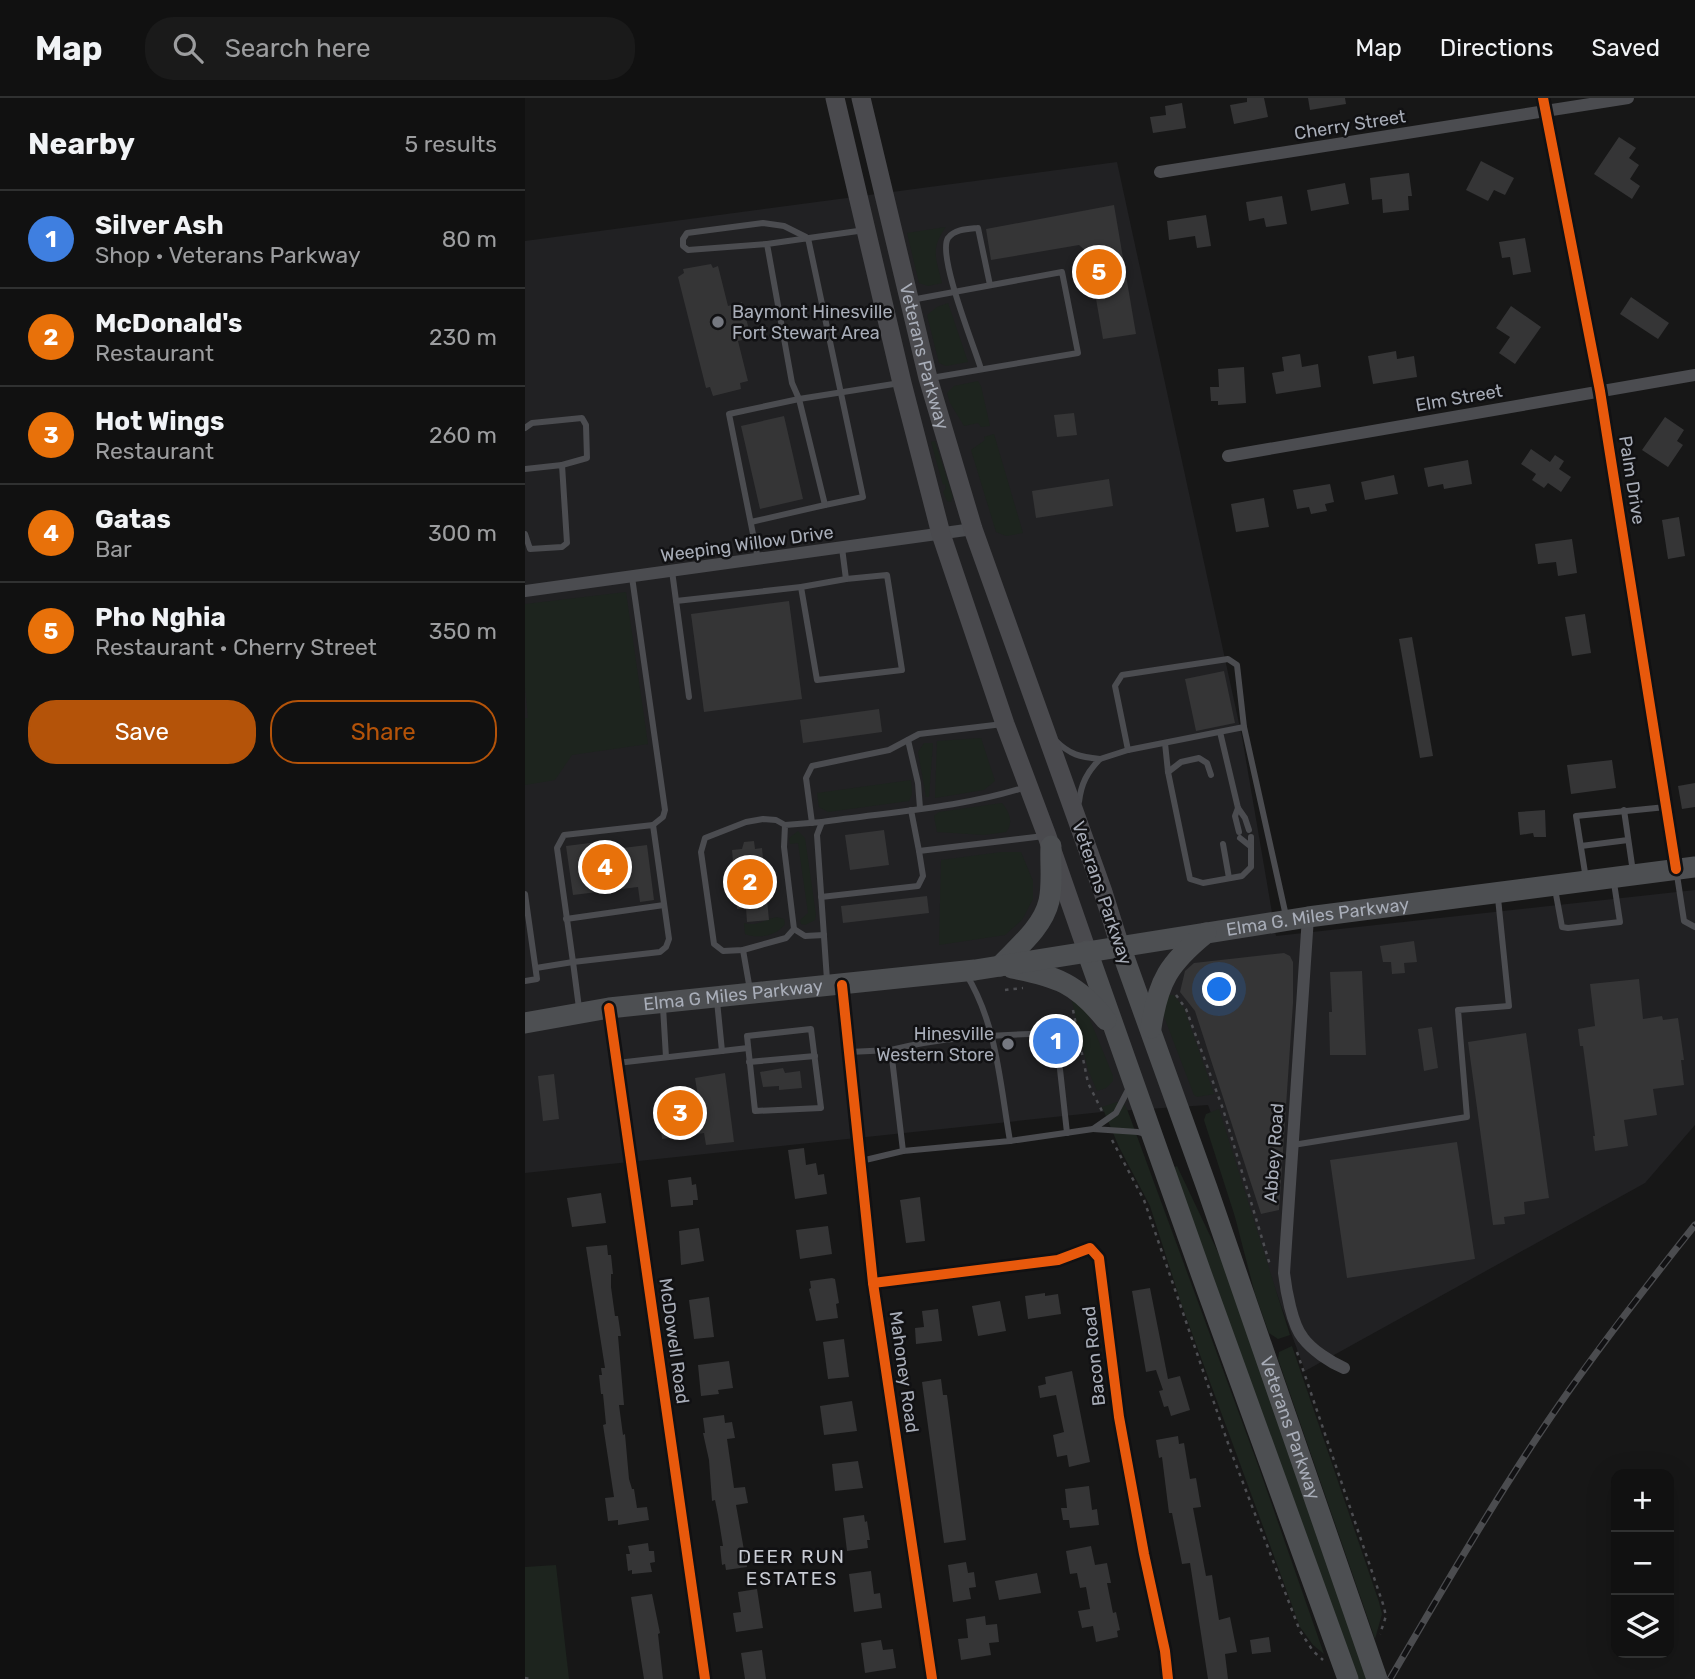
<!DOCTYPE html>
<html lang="en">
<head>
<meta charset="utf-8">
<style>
	:root { --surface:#111; --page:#1a1a1a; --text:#f1f3f6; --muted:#9c9d9f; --line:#303131; --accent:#b45309 }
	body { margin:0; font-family:Rubik,sans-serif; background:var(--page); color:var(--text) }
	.controls { position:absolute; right:21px; bottom:21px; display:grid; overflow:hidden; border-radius:14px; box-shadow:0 7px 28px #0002 }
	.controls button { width:63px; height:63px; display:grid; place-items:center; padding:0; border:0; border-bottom:2px solid var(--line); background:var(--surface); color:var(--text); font:35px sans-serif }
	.you { position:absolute; left:695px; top:892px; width:24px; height:24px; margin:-18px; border:5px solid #fff; border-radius:50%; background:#1a73e8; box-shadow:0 0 0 10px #1a73e833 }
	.badge { display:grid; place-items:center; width:46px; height:46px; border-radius:50%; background:var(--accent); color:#fff; font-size:23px; font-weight:700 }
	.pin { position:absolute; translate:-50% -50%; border:4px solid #fff; box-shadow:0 2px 7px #0006 }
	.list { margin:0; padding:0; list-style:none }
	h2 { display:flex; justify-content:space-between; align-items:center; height:91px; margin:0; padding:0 28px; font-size:30px }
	h2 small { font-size:23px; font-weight:400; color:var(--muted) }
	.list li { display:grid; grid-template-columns:46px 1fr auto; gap:21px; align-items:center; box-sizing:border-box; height:98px; padding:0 28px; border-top:2px solid var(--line) }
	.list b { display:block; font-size:26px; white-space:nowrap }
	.list p { margin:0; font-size:23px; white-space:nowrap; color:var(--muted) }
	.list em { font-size:23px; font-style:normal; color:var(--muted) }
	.actions { display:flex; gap:14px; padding:21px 28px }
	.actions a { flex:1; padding:16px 0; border:2px solid var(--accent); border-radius:28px; text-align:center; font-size:24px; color:var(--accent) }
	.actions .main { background:var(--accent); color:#fff }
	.icon { flex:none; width:38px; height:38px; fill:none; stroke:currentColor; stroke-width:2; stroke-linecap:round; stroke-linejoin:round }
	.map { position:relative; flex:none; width:1170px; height:1581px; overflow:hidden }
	header { display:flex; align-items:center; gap:42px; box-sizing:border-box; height:98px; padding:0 35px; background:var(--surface); border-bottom:2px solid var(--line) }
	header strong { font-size:33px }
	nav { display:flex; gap:38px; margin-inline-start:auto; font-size:24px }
	.search { width:490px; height:63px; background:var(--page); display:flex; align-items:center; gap:18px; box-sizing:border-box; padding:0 24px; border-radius:28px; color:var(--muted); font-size:26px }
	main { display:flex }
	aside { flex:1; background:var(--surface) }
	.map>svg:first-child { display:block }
	.built { fill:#212123 }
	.green { fill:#1d241e }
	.building { fill:#353536 }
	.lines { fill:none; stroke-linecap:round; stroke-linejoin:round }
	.path { stroke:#4d4e52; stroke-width:2.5; stroke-dasharray:3.5 5; stroke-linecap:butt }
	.service { stroke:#4b4c50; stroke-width:6 }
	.minor { stroke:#4b4c50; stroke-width:12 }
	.secondary { stroke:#4a4a4e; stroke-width:19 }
	.primary { stroke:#4d4f52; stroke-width:21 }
	.rail-casing { stroke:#4b4c4f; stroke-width:7 }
	.rail { stroke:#111113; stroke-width:4.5; stroke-dasharray:13; stroke-linecap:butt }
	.cycleway-casing { stroke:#111113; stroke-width:15 }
	.cycleway { stroke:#e8590c; stroke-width:10 }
	.poi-dot { fill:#757880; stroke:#111113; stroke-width:2.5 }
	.labels { text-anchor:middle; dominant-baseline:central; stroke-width:5; stroke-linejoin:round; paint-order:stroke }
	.street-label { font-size:18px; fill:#a8adb8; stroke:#111113 }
	.poi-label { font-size:18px; fill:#a8adb8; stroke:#111113; text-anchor:start }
	.neighbourhood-label { font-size:19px; letter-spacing:2px; fill:#c9ccd4; stroke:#111113 }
</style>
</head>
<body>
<header>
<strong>Map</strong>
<div class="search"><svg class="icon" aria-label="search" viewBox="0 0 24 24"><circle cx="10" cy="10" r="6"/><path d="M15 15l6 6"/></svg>Search here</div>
<nav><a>Map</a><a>Directions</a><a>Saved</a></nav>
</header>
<main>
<aside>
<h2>Nearby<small>5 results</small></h2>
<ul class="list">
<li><span class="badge" style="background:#3f7fe0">1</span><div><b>Silver Ash</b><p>Shop · Veterans Parkway</p></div><em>80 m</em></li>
<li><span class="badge" style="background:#e8710a">2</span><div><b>McDonald's</b><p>Restaurant</p></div><em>230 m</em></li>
<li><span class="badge" style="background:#e8710a">3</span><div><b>Hot Wings</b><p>Restaurant</p></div><em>260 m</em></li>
<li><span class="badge" style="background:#e8710a">4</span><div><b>Gatas</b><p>Bar</p></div><em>300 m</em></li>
<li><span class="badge" style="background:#e8710a">5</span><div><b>Pho Nghia</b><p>Restaurant · Cherry Street</p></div><em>350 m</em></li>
</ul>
<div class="actions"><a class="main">Save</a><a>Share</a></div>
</aside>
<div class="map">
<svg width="1170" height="1581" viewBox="0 0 1170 1581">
	<rect width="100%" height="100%" fill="#171717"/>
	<path class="built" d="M592 64 717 639 751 838 1170 792V1027L1120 1085 780 1273 683 1007 577 1014 0 1075V143Z"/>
	<g class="green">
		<path d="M421 129C405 151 411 160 417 185L403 188 394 185 382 135Z"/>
		<path d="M423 205 443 264 421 268 414 265 402 217 412 209Z"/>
		<path d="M453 283 456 288 465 328 456 329 453 325 439 328 425 305 422 295 429 288Z"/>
		<path d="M469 336 498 435 481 438 471 434 446 352 460 342 459 339Z"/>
		<path d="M410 343 428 399 426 404 422 403 418 394 421 390 420 386 418 387 406 344Z"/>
		<path d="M101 494 123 646 47 657 30 682 0 687V620H3L0 590V506Z"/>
		<path d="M456 640 470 683 459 692 410 700 412 643Z"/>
		<path d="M399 645H408L404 699H401L393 654Z"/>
		<path d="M386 682 387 696 384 703 303 714 294 709 292 695Z"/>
		<path d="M477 705C484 713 489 725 481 734L459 737 412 734 409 718 414 714Z"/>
		<path d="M273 733 280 740 291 817 290 822 280 827 276 826 275 822 283 815 273 745 265 746 264 740Z"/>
		<path d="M476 754H496L508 783V801L497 822 480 837 414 847 416 762Z"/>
		<path d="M252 819 259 821 260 826C252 838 233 841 220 836L219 825C232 829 239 821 252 819Z"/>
		<path d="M639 897H649L659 910 689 996 672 999 669 997 638 916Z"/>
		<path d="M546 899 559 907 588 978V983L581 990 572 993 563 972Z"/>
		<path d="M592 1004 599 1006 602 1011 733 1367 799 1556 788 1547 775 1529 657 1208 625 1108 594 1049 577 1009Z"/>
		<path d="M694 1011 765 1237 753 1241 744 1235 730 1196 710 1119 679 1022 681 1016Z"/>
		<path d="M652 1068 699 1167 842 1581H832L647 1071Z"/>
		<path d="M767 1248 854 1504 857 1516 850 1541 753 1261 754 1254Z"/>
		<path d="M31 1467 44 1581H0V1469Z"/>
	</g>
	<g class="building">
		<path d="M722 0H739L743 19 709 26 705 7 722 4Z"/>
		<path d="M783 0H820L821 6 785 12Z"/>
		<path d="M657 5 661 30 628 35 625 19 641 17 640 8Z"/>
		<path d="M1094 39 1111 50 1104 60 1114 67 1105 81 1115 88 1107 101 1069 76Z"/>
		<path d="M956 63 989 80 980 97 969 92 963 103 941 92Z"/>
		<path d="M884 75 887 98H883L884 112 858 115 857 101 847 102 845 80Z"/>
		<path d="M820 85 824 106 786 113 782 92Z"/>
		<path d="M757 98 762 126 741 129 739 120 724 123 721 104Z"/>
		<path d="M589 107 611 236 578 241 563 155 554 147 466 162 461 131Z"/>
		<path d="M681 117 686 148 672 150 670 138 644 142 642 123Z"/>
		<path d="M1000 140 1006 174 988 177 985 159 977 160 974 144Z"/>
		<path d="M186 166 188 170 193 168 203 208 217 204 226 240 213 243 223 283 215 285 216 291 188 298 185 289 181 290 153 179 159 175 158 171Z"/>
		<path d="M1106 199 1144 225 1133 241 1095 216Z"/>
		<path d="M986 208 1016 229 990 266 974 255 985 239 971 230Z"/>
		<path d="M871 253 872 261 889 258 892 279 848 286 843 258Z"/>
		<path d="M775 256 777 269 793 266 796 289 751 296 747 275 759 273 757 259Z"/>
		<path d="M719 269 721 305 693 307V303H686L685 289H694L693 271Z"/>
		<path d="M549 315 552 337 532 339 529 317Z"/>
		<path d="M259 318 278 401 235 411 216 328Z"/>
		<path d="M1140 319 1159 332 1152 343 1158 347 1143 369 1117 352Z"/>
		<path d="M1006 351 1025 364 1030 357 1039 363 1034 371 1046 379 1036 394 1023 385 1019 390 1007 382 1011 376 996 366Z"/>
		<path d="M943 362 947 386 919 391 918 386 903 389 899 370Z"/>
		<path d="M869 377 873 396 840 402 836 384Z"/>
		<path d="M584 381 588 408 511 420 507 393Z"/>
		<path d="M805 386 809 404 800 406 802 413 786 416 784 409 772 411 768 392Z"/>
		<path d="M739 400 744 429 711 434 706 406Z"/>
		<path d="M1154 419 1160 458 1143 461 1137 422Z"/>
		<path d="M1047 441 1052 475 1033 478 1031 464 1013 466 1010 446Z"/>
		<path d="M264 503 277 601 179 614 166 516Z"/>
		<path d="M1060 516 1066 555 1047 558 1040 519Z"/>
		<path d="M887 539 908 658 895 660 874 541Z"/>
		<path d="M699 573 710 625 671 633 660 581Z"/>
		<path d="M354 611 357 634 278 645 275 622Z"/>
		<path d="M1087 662 1091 690 1046 696 1042 667Z"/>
		<path d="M1170 685V709L1157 711 1153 688Z"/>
		<path d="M1020 712 1021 739H1009L1008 735 995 737 993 714Z"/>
		<path d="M359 732 364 767 325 772 320 737Z"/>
		<path d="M81 743 82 752 122 747 129 802 115 804 113 789 48 797 41 748Z"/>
		<path d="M229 743 230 751 237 750 244 822 222 824 221 810 212 811 207 752 217 751 219 744Z"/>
		<path d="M402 798 404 815 318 825 316 808Z"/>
		<path d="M889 843 892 864 879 865 880 875 867 876 866 864H858L855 848Z"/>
		<path d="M759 855 765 858 768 864V905L754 1112 736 1116 670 913 655 894 660 873 669 865Z"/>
		<path d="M837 873 841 957H805L804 914H807L805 874Z"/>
		<path d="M1114 881 1118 921 1137 918 1138 922 1153 920 1159 962H1156L1159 987 1128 991 1132 1017 1099 1022 1103 1048 1070 1053 1068 1038H1070L1058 948H1055L1053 931 1070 928 1065 886Z"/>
		<path d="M907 929 913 970 899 973 893 931Z"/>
		<path d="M1001 935 1024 1100 999 1104 1000 1116 979 1119 980 1126 968 1127 943 944Z"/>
		<path d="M258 970 260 975 275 973 277 990 254 992V988L238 989 235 974Z"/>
		<path d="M200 975 209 1044 181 1047 179 1035 137 1041 134 1009 174 1005 170 980Z"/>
		<path d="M29 976 34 1021 18 1023 13 978Z"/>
		<path d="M932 1044 950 1161 822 1180 805 1062Z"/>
		<path d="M279 1050 281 1067 291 1065 293 1077 299 1076 302 1096 270 1101 263 1052Z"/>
		<path d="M166 1079 167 1087 171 1086 173 1102H168V1107L146 1109 143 1082Z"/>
		<path d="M76 1095 81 1125 47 1129 42 1100Z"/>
		<path d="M395 1099 400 1143 381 1145 375 1102Z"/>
		<path d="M303 1128 307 1156 275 1161 271 1132Z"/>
		<path d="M174 1130 179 1163 156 1167 154 1133Z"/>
		<path d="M82 1147 83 1157H86L88 1176H86V1189L90 1218H93L96 1238H93L99 1307H94L98 1337 100 1336 104 1381 107 1391H109L112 1410 122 1409 124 1422 93 1427V1422L83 1423 80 1400 89 1399 78 1327 81 1326 78 1296H76L74 1277H77L76 1270H80L61 1149Z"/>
		<path d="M307 1180 310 1181 314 1205 311 1206 313 1220 291 1223 284 1191 286 1190 285 1183Z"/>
		<path d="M625 1190 643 1281 655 1278 665 1312 646 1318 643 1308 639 1309 634 1293 638 1292 631 1272 621 1274 607 1193Z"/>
		<path d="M520 1195V1198L533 1196 536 1216 503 1221 500 1198Z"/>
		<path d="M184 1199 189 1239 169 1241 164 1202Z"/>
		<path d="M475 1203 481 1233 453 1238 447 1208Z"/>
		<path d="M413 1211 417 1243 391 1246 390 1230 399 1229 397 1213Z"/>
		<path d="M319 1241 324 1279 303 1281 298 1244Z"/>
		<path d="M204 1263 208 1290 193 1292 194 1296 176 1298 173 1267Z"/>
		<path d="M547 1273 565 1364 544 1369 542 1357 532 1359 528 1337 539 1334 531 1297 515 1300 513 1288 521 1286 520 1279Z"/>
		<path d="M416 1281 418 1297H422L441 1442 419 1445 397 1284Z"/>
		<path d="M327 1303 332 1333 299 1337 295 1308Z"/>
		<path d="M199 1317 200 1325 207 1324 210 1340 202 1341 209 1390 220 1389 223 1405 211 1407 222 1469 201 1472 200 1466 197 1467 195 1448H198L193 1417 190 1402 187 1403 184 1362 178 1335H180L178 1320Z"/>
		<path d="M653 1338 654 1346 659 1345 665 1381 671 1380 676 1409 668 1410 681 1478 687 1477 694 1522 705 1519 712 1554 700 1556 703 1581H683L665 1465 657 1466 647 1415H644L637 1359 634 1360 631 1342Z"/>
		<path d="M333 1363 338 1390 310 1393 307 1366Z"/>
		<path d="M564 1388 567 1412 572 1411 574 1427 545 1430 544 1422H538L536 1410H542L540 1391Z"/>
		<path d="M339 1417 340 1424 342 1423 345 1442H342L343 1450 322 1453 318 1420Z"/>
		<path d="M123 1445 124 1453H129L130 1464 125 1465 127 1474 107 1476V1472L103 1473 101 1456H105L103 1448Z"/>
		<path d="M566 1448 570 1467 582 1465 586 1485H582L588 1515 591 1514 595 1532 592 1533 593 1539 571 1544 568 1528 557 1530 553 1513 565 1511 561 1489 555 1490 552 1475 545 1476 541 1453Z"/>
		<path d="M441 1464 443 1475 449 1474 451 1489 444 1490 446 1501 428 1504 423 1467Z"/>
		<path d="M346 1473 349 1496 355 1495 357 1510 329 1514 324 1476Z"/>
		<path d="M512 1475 516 1495 474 1502 470 1483Z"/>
		<path d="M232 1491 238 1530 211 1534 208 1515 216 1514 213 1494Z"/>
		<path d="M127 1496 135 1535 133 1536 138 1581H119L106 1499Z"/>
		<path d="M460 1518 461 1527 472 1526 474 1544 464 1545 466 1557 436 1562 433 1541 443 1540 441 1521Z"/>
		<path d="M744 1539 746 1554 727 1556 725 1542Z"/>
		<path d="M356 1542 358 1552 368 1551 371 1570 340 1575 336 1545Z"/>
		<path d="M237 1552 241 1581H220L216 1555Z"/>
	</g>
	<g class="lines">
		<g class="path">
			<path d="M480 892 498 890"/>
			<path d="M651 897 661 911 698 1011 745 1167"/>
			<path d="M548 912 563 985 577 1013"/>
			<path d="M587 1042 619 1102 705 1351 775 1533 788 1553 798 1562"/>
			<path d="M772 1254 858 1506 861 1518 855 1536"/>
			<path d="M0 1580 5 1581"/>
		</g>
		<g class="service">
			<path d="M283 140 338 399 300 407 274 301 267 285 242 146 340 132"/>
			<path d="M242 146 163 152 158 148V141L162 135 238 125 259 128 281 139"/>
			<path d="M386 202 537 174 553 255 406 280"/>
			<path d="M456 271C449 248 412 157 423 140 430 131 443 131 453 130L465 187"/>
			<path d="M0 330 7 325 57 320 61 327 62 360 37 367"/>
			<path d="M0 371 37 367 42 445 37 449 5 451 0 436"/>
			<path d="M226 424 300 407"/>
			<path d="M233 461 204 316 274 301 375 285"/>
			<path d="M147 473 164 599"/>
			<path d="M107 479 140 712 138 719 128 727"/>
			<path d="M276 489 292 582 377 572 362 477 321 481 317 450"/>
			<path d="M151 503 276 489 321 481"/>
			<path d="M695 634 713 710 720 720 724 732"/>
			<path d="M383 642 393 685 395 710"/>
			<path d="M530 642C545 657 555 659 575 661 562 674 556 686 554 704"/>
			<path d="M640 645 643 674 665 781 678 785 717 778 726 769V739"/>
			<path d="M603 652 590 588 597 577 703 561 712 567 719 629"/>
			<path d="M575 661 603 652 719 629 761 818"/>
			<path d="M643 674 656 664 674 660 682 665 686 677"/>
			<path d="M713 710 710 718 714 734"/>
			<path d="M386 712 394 753"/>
			<path d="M1099 712 1108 774"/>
			<path d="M287 725 281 680 287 668 364 652 394 636 478 626"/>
			<path d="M128 727 144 841 141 849 135 854 48 864 32 750 39 737Z"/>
			<path d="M260 727 259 749 269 831 261 840 218 852 198 853 189 846 176 754 180 740 221 724 238 721 251 722 260 727 297 724"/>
			<path d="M715 740 725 748"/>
			<path d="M698 746 704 780"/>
			<path d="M1056 748 1103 742"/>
			<path d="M1152 777 1159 823 1170 829"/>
			<path d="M1061 781 1051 718 1141 709"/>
			<path d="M1030 791 1037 829 1043 830 1095 824 1089 785"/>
			<path d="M0 796 12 881 0 883"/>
			<path d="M296 799 393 788 398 778 394 753 519 738"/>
			<path d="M41 821 139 807"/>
			<path d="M269 831 280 838 299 837"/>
			<path d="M218 852 225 892"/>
			<path d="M11 870 48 864 54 910"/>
			<path d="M302 882 292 737 297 724C364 714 436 710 501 689"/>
			<path d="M192 903 197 953"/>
			<path d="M138 909 141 959"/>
			<path d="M286 931 296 1010 230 1013 222 938Z"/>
			<path d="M366 952C420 938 475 937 531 935L542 1035"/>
			<path d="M324 954 366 952 378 1053 485 1043C475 986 472 926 441 876"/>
			<path d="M224 964 290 958"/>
			<path d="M92 965 223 950"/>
			<path d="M604 990 591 1015 568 1031 613 1034 623 1037"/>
			<path d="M485 1043 568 1031"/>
			<path d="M768 1047 942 1019 933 912 984 908 973 800"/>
			<path d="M336 1063 378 1053"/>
		</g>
		<g class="minor">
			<path d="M1018 0 1075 293 1151 771"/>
			<path d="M635 74 1103 0"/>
			<path d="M703 358 1170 277"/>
			<path d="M0 493 448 431"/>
			<path d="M783 819 759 1175C761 1192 767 1227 778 1240 787 1252 805 1264 819 1270"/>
			<path d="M317 887 348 1185 407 1581"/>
			<path d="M84 910 180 1581"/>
			<path d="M348 1185 533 1162 565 1150 574 1160 594 1319 619 1456 640 1553 643 1581"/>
		</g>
		<g class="secondary">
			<path d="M310 0 377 285 416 436 480 626 522 738 562 853"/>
			<path id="s1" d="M336 0 403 280 448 431 578 794 595 848"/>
		</g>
		<g class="primary">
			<path id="s2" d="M595 848 682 1090 852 1581"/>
			<path d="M562 853 677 1178 823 1581"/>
			<path d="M475 868C493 849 518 829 524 803 528 786 525 765 526 748"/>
			<path d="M487 870C533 879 551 885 581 922"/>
			<path id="s3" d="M0 925 84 910 450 872 783 819 1170 769"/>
			<path d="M626 930C633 883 644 865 681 835"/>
		</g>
		<g class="rail-casing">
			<path id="rail" d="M865 1581C916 1494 967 1406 1023 1323 1069 1255 1119 1191 1170 1127"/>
		</g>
		<use href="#rail" class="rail"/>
		<g class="cycleway-casing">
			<g id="cycleway">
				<path d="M1018 0 1075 293 1151 771"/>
				<path d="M317 887 348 1185 407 1581"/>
				<path d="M84 910 180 1581"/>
				<path d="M348 1185 533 1162 565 1150 574 1160 594 1319 619 1456 640 1553 643 1581"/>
			</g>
		</g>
		<use href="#cycleway" class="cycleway"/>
	</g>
	<g class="poi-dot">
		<circle cx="193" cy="224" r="7"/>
		<circle cx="483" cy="946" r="7"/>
	</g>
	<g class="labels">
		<g class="street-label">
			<text transform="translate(825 27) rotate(-9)">Cherry Street</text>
			<text stroke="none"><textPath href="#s1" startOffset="266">Veterans Parkway</textPath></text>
			<text transform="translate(934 300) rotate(-10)">Elm Street</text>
			<text transform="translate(1107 382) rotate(81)">Palm Drive</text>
			<text transform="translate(222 446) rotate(-8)">Weeping Willow Drive</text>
			<text transform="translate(577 795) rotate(71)">Veterans Parkway</text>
			<text stroke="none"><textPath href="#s3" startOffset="800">Elma G. Miles Parkway</textPath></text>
			<text stroke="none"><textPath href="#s3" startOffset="210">Elma G Miles Parkway</textPath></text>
			<text transform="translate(749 1055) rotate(-86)">Abbey Road</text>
			<text transform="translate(149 1243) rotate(82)">McDowell Road</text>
			<text transform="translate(569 1258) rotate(-96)">Bacon Road</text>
			<text transform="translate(379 1274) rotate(82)">Mahoney Road</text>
			<text stroke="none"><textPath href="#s2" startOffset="511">Veterans Parkway</textPath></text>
		</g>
		<g class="poi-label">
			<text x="207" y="214">Baymont Hinesville<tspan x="207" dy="21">Fort Stewart Area</tspan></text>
			<text x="469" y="936" text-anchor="end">Hinesville<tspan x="469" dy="21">Western Store</tspan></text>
		</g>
		<g class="neighbourhood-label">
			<text x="267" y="1458">DEER RUN<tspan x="267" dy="22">ESTATES</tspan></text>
		</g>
	</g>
</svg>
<div class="controls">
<button>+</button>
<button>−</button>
<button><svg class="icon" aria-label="layers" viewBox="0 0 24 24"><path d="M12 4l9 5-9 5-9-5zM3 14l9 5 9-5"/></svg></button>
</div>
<div class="you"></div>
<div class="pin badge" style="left:531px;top:943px;background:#3f7fe0">1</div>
<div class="pin badge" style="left:225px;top:784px;background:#e8710a">2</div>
<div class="pin badge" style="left:155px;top:1015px;background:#e8710a">3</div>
<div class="pin badge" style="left:80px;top:769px;background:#e8710a">4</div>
<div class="pin badge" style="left:574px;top:174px;background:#e8710a">5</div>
</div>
</main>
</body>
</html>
